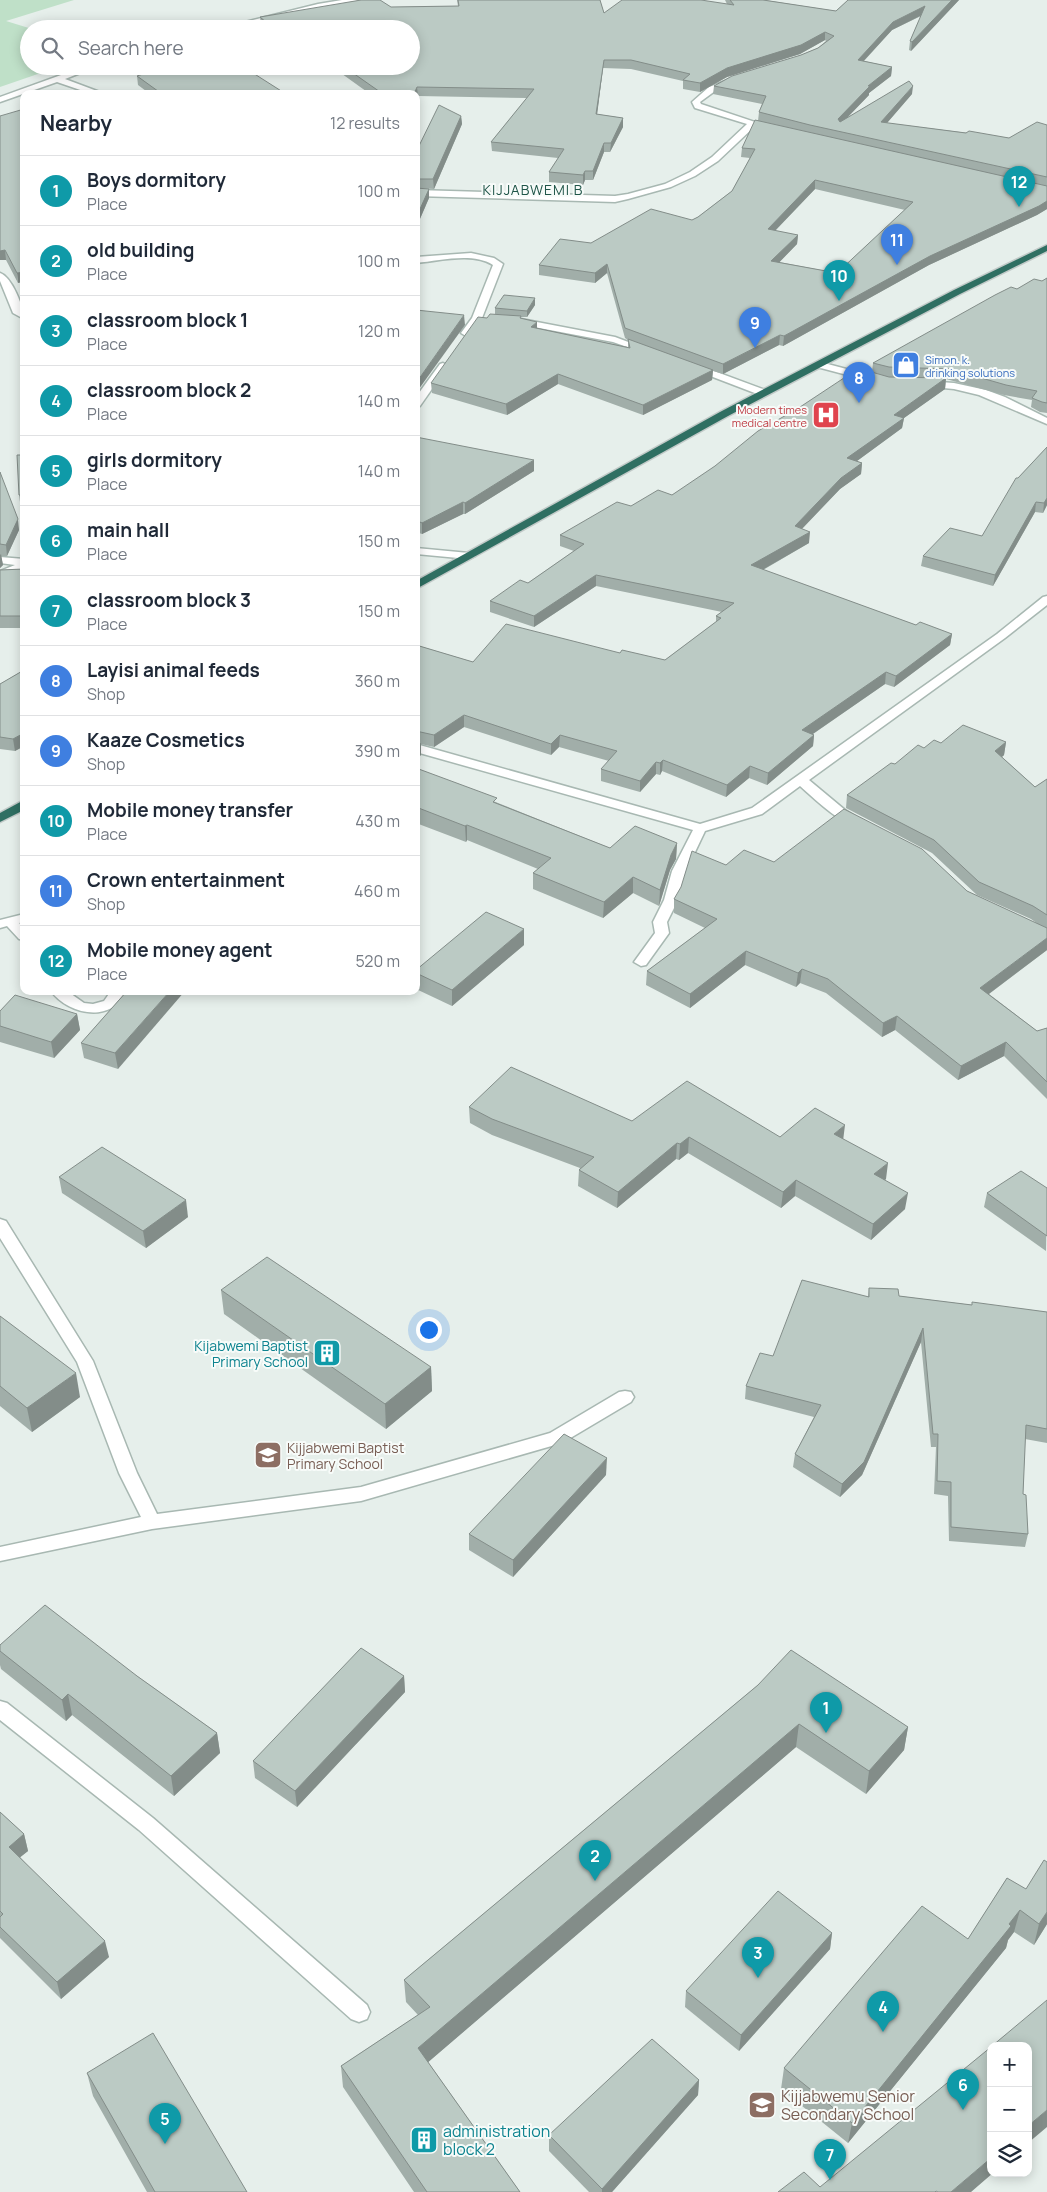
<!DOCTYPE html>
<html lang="en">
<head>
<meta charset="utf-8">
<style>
	:root { --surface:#fff; --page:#f6f6f7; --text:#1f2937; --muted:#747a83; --line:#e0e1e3; --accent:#b45309 }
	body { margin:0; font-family:Manrope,sans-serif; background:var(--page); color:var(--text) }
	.controls { position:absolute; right:15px; bottom:15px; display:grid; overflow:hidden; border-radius:10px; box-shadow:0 2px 12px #0003 }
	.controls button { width:45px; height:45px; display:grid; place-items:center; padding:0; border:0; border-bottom:1px solid var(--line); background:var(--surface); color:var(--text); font:25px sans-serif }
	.you { position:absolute; left:428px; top:1329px; width:18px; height:18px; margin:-12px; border:4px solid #fff; border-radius:50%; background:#1a73e8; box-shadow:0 0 0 8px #1a73e833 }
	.badge { display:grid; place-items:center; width:32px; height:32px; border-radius:50%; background:var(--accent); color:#fff; font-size:16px; font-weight:700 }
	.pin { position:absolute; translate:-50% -41px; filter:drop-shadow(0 1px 2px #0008) }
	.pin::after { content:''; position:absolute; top:26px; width:18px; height:15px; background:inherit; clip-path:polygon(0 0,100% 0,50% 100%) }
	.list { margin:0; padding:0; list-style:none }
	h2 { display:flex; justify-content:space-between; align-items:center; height:65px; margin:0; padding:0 20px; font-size:21px }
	h2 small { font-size:16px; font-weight:400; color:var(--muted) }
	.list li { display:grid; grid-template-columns:32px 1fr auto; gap:15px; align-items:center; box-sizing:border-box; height:70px; padding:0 20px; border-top:1px solid var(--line) }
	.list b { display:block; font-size:19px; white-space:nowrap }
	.list p { margin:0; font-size:16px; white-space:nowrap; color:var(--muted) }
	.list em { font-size:16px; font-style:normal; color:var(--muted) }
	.icon { flex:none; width:28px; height:28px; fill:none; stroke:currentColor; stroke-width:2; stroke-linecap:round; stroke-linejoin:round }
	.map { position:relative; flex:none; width:1047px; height:2192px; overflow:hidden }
	.search { position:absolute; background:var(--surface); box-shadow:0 2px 12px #0003; left:20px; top:20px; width:400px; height:55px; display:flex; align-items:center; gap:12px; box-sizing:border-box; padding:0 18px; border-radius:28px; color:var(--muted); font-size:19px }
	.panel { position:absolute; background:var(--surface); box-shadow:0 2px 12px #0003; left:20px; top:90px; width:400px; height:905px; border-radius:10px }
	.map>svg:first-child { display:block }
	.green { fill:#bfe0c8 }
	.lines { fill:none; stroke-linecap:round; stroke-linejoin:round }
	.street-casing { stroke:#a8b8b2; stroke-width:3 }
	.highway-casing { stroke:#c2cac8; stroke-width:3 }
	.street { fill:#fff; fill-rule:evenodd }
	.highway { fill:#2f6f62; fill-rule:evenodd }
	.wall { fill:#a1aea9; fill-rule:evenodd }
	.shaded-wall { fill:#838d89 }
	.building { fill:#bbcac4; stroke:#838d89; fill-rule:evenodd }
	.labels { text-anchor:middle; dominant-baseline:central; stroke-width:4; stroke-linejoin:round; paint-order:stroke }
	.far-shop-label { font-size:11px; fill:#366cbe; stroke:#f7fbf9; text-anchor:start }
	.far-health-label { font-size:11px; fill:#be3a42; stroke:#f7fbf9; text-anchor:end }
	.far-quarter-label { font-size:14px; letter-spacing:1px; fill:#1f5548; stroke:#f7fbf9 }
	.culture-label { font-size:14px; fill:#0d838f; stroke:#f7fbf9; text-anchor:end }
	.education-label { font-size:14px; fill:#785e54; stroke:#f7fbf9; text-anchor:start }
	.near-education-label { font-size:16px; fill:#785e54; stroke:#f7fbf9; text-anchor:start }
	.near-culture-label { font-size:16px; fill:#0d838f; stroke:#f7fbf9; text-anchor:start }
</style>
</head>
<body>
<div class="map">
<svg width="1047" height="2192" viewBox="0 0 1047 2192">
	<rect width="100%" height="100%" fill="#e6efeb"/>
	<path class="green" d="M0 0H74L6 21 32 29H29V66H61L0 87Z"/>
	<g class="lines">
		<g class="street-casing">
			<g id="street">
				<path d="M342 0H360L231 29H217L318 4Z"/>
				<path d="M86 66H98L65 79 105 94H92L57 82 0 102V97Z"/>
				<path d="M731 79H734V83L715 91 700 102 701 104 776 129 772 131 754 127 718 161 695 176 671 187 628 199 615 202 416 196V190L615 196 628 194 665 184 690 172 712 157 747 124 695 108 692 102 709 87Z"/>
				<path d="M471 253 494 258 503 264 482 318 469 335 466 336 461 333 472 318 493 265C472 252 440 261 416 263V257Z"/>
				<path d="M0 273C12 277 24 308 24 319L13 313 0 281Z"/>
				<path d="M516 318 615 337 652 351 647 354 613 342 513 323 511 321Z"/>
				<path d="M820 362 873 376 875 378 870 381 817 367V363Z"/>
				<path d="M443 363 448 366 420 406 416 407V397L440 364Z"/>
				<path d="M695 364 768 391 769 393 764 396 760 395 692 369 690 367Z"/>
				<path d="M925 381 954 383 986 390 1005 397 1047 418V424L979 395 954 389 921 386V382Z"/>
				<path d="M416 548 469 553 475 556 469 559 416 554Z"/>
				<path d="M0 557 24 559V569L0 578V571L15 565 0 563Z"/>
				<path d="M1047 596V605L1005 638 809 780 845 810 864 822 862 825C844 829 813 797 800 786L762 814 705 831 686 871 678 900 667 922 669 933 646 965 641 966 634 962 655 933 653 922 664 900 672 871 693 830 416 752V744L700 824 752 808 997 634 1043 597Z"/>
				<path d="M24 914V922L19 923 24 928V940L19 939 7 926 0 928V920Z"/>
				<path d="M51 991H67L84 1003 93 1004 104 1001 111 991H125C113 1024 68 1015 51 991Z"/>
				<path d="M0 1219 6 1221 93 1361 137 1473 157 1514 361 1487 550 1433 619 1392 625 1391 631 1392 634 1397 631 1402 562 1443 361 1501 152 1529 0 1561V1547L141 1517 119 1473 77 1362 0 1238Z"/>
				<path d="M0 1701 7 1703 153 1818 367 2005 370 2012 367 2019 359 2022 351 2019 139 1830 0 1720Z"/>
			</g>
		</g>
		<g class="highway-casing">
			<g id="highway">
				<path d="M1047 245V251L960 294 728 416 416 589V581L720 412 954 290Z"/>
				<path d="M24 800V810L0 822V813Z"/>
			</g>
		</g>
		<use href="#street" class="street"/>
		<use href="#highway" class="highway"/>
	</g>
	<g class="wall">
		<path d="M457 0H600L604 13 727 4 725 0H765L836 11 848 0H959L911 51 909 50 910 41 921 16 892 30 864 61 892 67 891 76 869 93V95L848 117 912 94 887 123 1009 138 1047 125V209L1037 215 929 265 783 346 779 345 723 374 713 371 712 380 643 415 558 384 507 415 432 393 431 383 487 318 495 314V308L535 305 527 317H521V318L537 328 628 347V340L625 338 607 273 595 283 539 275V265L591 243 692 220 698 217 732 191 750 158 741 157 742 148 758 121 759 112 762 104 713 94 714 86 801 55 818 48 826 41 825 40 800 54 727 77 700 92 683 89V81L631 69 603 68 597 114 623 118V127L610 152H604L593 180H585L583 185 549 182V172L558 158 492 151 491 142 527 98 418 96 416 94H370L331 66H411V29H265L261 25 260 17 391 7 458 6ZM815 189 905 210 837 273 779 262 797 244 798 235 775 231Z"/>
		<path d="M137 76 286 94H150L138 85Z"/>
		<path d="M0 116 18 283 6 260H0Z"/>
		<path d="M461 116 462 124 434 189 417 188 429 189V198L416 228V152Z"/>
		<path d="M1047 278V413L1040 412 1031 407 1032 400 1004 395 946 379 945 389 904 418 902 428 857 461 862 463 861 474 840 489 802 529 809 543 763 570 916 625 952 634 950 645 894 687 885 684 813 734 814 735 813 746 767 785 749 778 726 797 662 771 660 775 656 774 640 792 601 781V769L609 761 559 747 551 755 464 727 434 747 421 744V755L416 759V645L473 662 620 653 665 660 716 622V616L722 612 596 586 534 627 490 612V601L528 583 574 551 560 546V535L631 506 672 495 872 372 873 363 1017 289 1042 281Z"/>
		<path d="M416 437 534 471 465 514H463L422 534 416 532Z"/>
		<path d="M1047 447V505L1043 513 1035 512 993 586 921 566 923 556 982 536 1018 478Z"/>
		<path d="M24 455V502H20L19 495Z"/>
		<path d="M0 472 19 530 7 556H1L3 565 0 568Z"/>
		<path d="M24 569V628H0V570Z"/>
		<path d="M24 670V746L15 751 0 749V684Z"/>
		<path d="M1006 742 1004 755 1002 757 1035 787 1047 779V950L989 994 1037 1031 1047 1028V1099L1004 1056 958 1080 895 1030 882 1037 826 993 800 983 796 987 745 965 690 1008 646 985 647 971 705 928 674 913V899L726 865 774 862 967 891 1038 924 1031 919 977 895 932 853 846 808 847 795 895 764 924 748 941 743Z"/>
		<path d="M416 768 498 803 610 848 677 843 676 859 670 870 659 906 633 893 603 918 533 889V873L538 869 467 840 466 842 416 823Z"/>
		<path d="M524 945 452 1006 416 989V970Z"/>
		<path d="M127 991 118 1069 84 1058 81 1043Z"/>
		<path d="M0 1011 77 1014 80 1030 54 1058 0 1042Z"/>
		<path d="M469 1107 632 1121 780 1137 843 1139 886 1179 885 1180 905 1209 871 1240 795 1196 781 1208 688 1153 679 1160 676 1159 617 1208 578 1186 579 1170 580 1168 492 1135 470 1123Z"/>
		<path d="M59 1177 188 1217 146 1248 62 1193Z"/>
		<path d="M1047 1188 1046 1251 984 1207 987 1193Z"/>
		<path d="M869 1288 899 1296 972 1305 1047 1312V1443L1025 1439 1023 1494 1028 1534 1025 1547 949 1541 948 1496 934 1494 936 1447H931L921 1342 862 1475 840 1497 793 1467 795 1454 814 1417 745 1399 746 1386 773 1356 868 1297Z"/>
		<path d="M221 1290 431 1367 432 1391 386 1429 224 1314Z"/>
		<path d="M0 1316 80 1397 32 1432 0 1406Z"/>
		<path d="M606 1475 513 1577 469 1550V1534Z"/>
		<path d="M0 1645 137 1676 217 1733 220 1753 174 1796 72 1715 66 1721 1 1669 0 1665Z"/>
		<path d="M404 1676 405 1692 297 1807 255 1778 253 1761Z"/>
		<path d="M758 1685 908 1727 904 1750 866 1794 796 1747 428 2062 520 2192H414L343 2087 341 2066 418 2015 406 2002 404 1980Z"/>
		<path d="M0 1812 24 1834 28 1851 20 1857 109 1957 61 1999 0 1938Z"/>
		<path d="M1007 1878 1047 1924 1034 1945 1014 1932 1008 1940 1006 1948 848 2143 781 2089 784 2068 968 1939Z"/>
		<path d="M832 1933 830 1949 739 2051 685 2007 686 1991Z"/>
		<path d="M87 2073 247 2192H147L93 2096Z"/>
		<path d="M699 2080 698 2095 612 2192H589L549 2151V2135Z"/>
	</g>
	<g class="shaded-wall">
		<path d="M952 0H959L911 51 912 42Z"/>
		<path d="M925 6 924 14 892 30 857 68 858 60 893 22Z"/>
		<path d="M825 32V40L800 54 727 77 700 92V83L727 68Z"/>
		<path d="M604 60 603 68 596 123V114Z"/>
		<path d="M892 67 891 76 869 93V95L837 128 838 119 868 86Z"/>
		<path d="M913 86 912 94 880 131 881 122Z"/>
		<path d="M417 87 418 96 416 99V94H414Z"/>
		<path d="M461 116 462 124 434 189 433 179Z"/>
		<path d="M623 118V127L610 152 611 143Z"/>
		<path d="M604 143V152L593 180V171Z"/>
		<path d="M585 171V180L583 185V175Z"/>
		<path d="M815 180V189L767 239 768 229Z"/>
		<path d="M429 189V198L416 228V218Z"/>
		<path d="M1047 201V209L1037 215 929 265 783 346 784 336 930 256Z"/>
		<path d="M798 235 797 244 771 271V261Z"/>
		<path d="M5 250 6 260H0V251Z"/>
		<path d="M607 264V273L595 283V273Z"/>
		<path d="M24 272V282L18 283 17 273Z"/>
		<path d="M535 298V305L527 317V311Z"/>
		<path d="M464 315 465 325 416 393V383Z"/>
		<path d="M537 322V332L531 327Z"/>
		<path d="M780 335 779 345 723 374V364Z"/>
		<path d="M713 370 712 380 643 415V405Z"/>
		<path d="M558 374V384L507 415 506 404Z"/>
		<path d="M946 378 945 389 904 418 902 428 846 469 847 458 894 415Z"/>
		<path d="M534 460V471L465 514V503Z"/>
		<path d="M862 463 861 474 840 489 794 537 795 526 841 478Z"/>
		<path d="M1047 498V505L1043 513 1044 503Z"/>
		<path d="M463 502V514L422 534V523Z"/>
		<path d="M1036 502 1035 512 993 586 995 575Z"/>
		<path d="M18 519 19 530 7 556 6 545Z"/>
		<path d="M810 532 809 543 750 577 751 565Z"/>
		<path d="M1 554 3 565 0 568V555Z"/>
		<path d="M596 575V586L534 627V616Z"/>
		<path d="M952 634 950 645 894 687 896 676Z"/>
		<path d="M886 672 885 684 801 742 802 730Z"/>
		<path d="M464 715V727L434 747V735Z"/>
		<path d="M24 733V746L15 751 13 739Z"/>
		<path d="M560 735 559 747 551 755V744Z"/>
		<path d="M814 735 813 746 767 785 768 773Z"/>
		<path d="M1006 742 1004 755 993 765 995 751Z"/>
		<path d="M421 744V755L416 759V747Z"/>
		<path d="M663 760 662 771 660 775V763Z"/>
		<path d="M656 762V774L640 792V781Z"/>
		<path d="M750 766 749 778 726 797 727 785Z"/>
		<path d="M467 825V840L466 842 465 826Z"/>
		<path d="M677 843 676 859 670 870 659 906 660 890 671 855Z"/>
		<path d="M633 877V893L603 918 604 902Z"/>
		<path d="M524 929V945L452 1006V990Z"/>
		<path d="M1047 938V950L978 1002 980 988Z"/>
		<path d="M746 951 745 965 690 1008V994Z"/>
		<path d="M802 969 800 983 796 987 798 973Z"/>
		<path d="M170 991H185L118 1069 115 1053Z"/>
		<path d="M77 1014 80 1030 54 1058 51 1042Z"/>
		<path d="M897 1016 895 1030 882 1037 883 1023Z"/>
		<path d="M1006 1042 1004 1056 958 1080 961 1066Z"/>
		<path d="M845 1125 843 1141 834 1134Z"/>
		<path d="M689 1137 688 1153 679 1160 680 1144Z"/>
		<path d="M677 1143 676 1159 617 1208 618 1192Z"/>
		<path d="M888 1163 886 1179 872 1190 874 1174Z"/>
		<path d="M796 1180 795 1196 781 1208 783 1192Z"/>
		<path d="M908 1193 905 1209 871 1240 873 1224Z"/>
		<path d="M186 1200 188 1217 146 1248 143 1231Z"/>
		<path d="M923 1328 921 1342 862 1475 840 1497 842 1484Z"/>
		<path d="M431 1367 432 1391 386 1429 385 1404Z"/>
		<path d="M76 1373 80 1397 32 1432 27 1408Z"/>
		<path d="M607 1458 606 1475 513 1577V1560Z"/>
		<path d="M404 1676 405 1692 297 1807 295 1791Z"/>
		<path d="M68 1694 72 1715 66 1721 62 1700Z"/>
		<path d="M799 1724 796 1747 419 2070 418 2048Z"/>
		<path d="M908 1727 904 1750 866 1794 869 1771Z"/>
		<path d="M217 1733 220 1753 174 1796 171 1776Z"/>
		<path d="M24 1834 28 1851 13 1863 9 1847Z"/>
		<path d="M1020 1910 1014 1932 1008 1940 1006 1948 848 2143 852 2123Z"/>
		<path d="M1047 1912V1924L1034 1945 1039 1924Z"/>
		<path d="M832 1933 830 1949 739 2051 741 2035Z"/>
		<path d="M105 1941 109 1957 61 1999 57 1982Z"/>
		<path d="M699 2080 698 2095 612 2192H602V2189Z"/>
		<path d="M1047 2110V2127L1028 2143V2126Z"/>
		<path d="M991 2158V2173H993L971 2192H951Z"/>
	</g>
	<g class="building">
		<path d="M361 0H380L391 7 459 6 458 0H600L604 13 622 0H701L734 5 730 0H763L836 11 848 0H952L912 42 910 41 925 6 893 22 858 60 892 67 868 86H870L838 119 840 122 909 81 913 86 881 122 966 133 969 131 1009 138 1037 122 1047 125V177L810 125 759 112 766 96 714 86 732 76 801 55 818 48 834 36 825 32 801 45 727 68 700 83 683 80 690 74 631 60H604L596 114 623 118 611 143H604L593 171H585L583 175 549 172 564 149 491 142 534 89 417 87 414 94H383L343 66H411V29H274L260 17Z"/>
		<path d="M168 66H242L286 94H162L137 76Z"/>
		<path d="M439 105 461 116 433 179H416V152Z"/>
		<path d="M24 109V272L17 273 5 250 0 251V116Z"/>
		<path d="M755 120 1047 186V201L1039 206 930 256 784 336 780 335 723 364 625 328 607 264 595 273 539 265 560 239 591 243 651 209 692 220 698 217 732 191 755 149 742 148ZM815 180 913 202 837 273 771 261 798 235 768 229Z"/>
		<path d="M416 188 429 189 416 218Z"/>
		<path d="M1047 278V403L1042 402 1032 398 1037 391 1006 385 950 369 889 367 873 363 995 295 1011 287 1017 289 1034 279 1042 281Z"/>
		<path d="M504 295 535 298 527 311 495 308Z"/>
		<path d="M416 310 464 315 416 383Z"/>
		<path d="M490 314 521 316 520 318 537 322 531 327 630 348 628 339 713 370 643 405 558 374 506 404 431 383 478 317 487 318Z"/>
		<path d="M861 369 889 377 946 378 894 415 904 418 847 458 862 463 841 478 795 526 810 532 751 565 916 625 920 622 952 634 896 676 886 672 802 730 814 735 768 773 750 766 727 785 663 760 660 763 656 762 640 781 601 769 617 751 560 735 551 744 464 715 434 735 416 731V645L473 662 506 624 620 653 622 650 665 660 721 618 716 616 734 603 596 575 534 616 490 601 520 580 528 583 584 544 560 535 617 502 631 506 658 490 672 495 715 466 758 431 797 409 850 374Z"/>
		<path d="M416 437 534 460 465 503 463 502 422 523 416 520Z"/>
		<path d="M1047 447V498L1044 503 1036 502 995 575 923 556 950 528 982 536 1016 478H1018Z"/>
		<path d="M17 455H24V495H19Z"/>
		<path d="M0 472 18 519 6 545 0 544Z"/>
		<path d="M24 569V616H0V570Z"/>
		<path d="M24 670V733L13 739 0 737V684Z"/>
		<path d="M963 725 1006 742 995 751 1035 787 1047 779V915L1033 906 979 882 934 840 847 795 891 763 895 764 918 745 924 748 934 740 941 743Z"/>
		<path d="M416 742 421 744 416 747Z"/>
		<path d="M416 768 497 798 493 802 610 848 635 826 677 843 671 855 660 890 633 877 604 902 533 873 551 858 467 825 465 826 416 807Z"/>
		<path d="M844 809 922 849 967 891 1047 928V938L980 988 1037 1031 1047 1028V1082L1006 1042 961 1066 897 1016 883 1023 828 979 802 969 798 973 746 951 690 994 647 971 717 919 674 899 681 887 692 851 726 865 744 850 774 862Z"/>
		<path d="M486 912 524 929 452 990 416 973V970Z"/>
		<path d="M127 991H170L115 1053 81 1043Z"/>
		<path d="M15 995 77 1014 51 1042 0 1026V1011Z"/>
		<path d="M511 1067 632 1121 687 1081 780 1137 815 1108 845 1125 834 1134 888 1163 874 1174 908 1193 873 1224 796 1180 783 1192 689 1137 680 1144 677 1143 618 1192 579 1170 594 1157 492 1119 469 1107Z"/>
		<path d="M102 1147 186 1200 143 1231 59 1177Z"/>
		<path d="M1021 1171 1047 1188V1236L987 1193Z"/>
		<path d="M267 1257 431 1367 385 1404 221 1290Z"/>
		<path d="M802 1280 869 1297V1288L898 1289 899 1296 972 1305V1302L1047 1312V1429L1026 1425 1023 1494 1026 1495 1028 1534 951 1527V1482L937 1481 938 1434H933L923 1328 864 1462 842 1484 795 1454 821 1405 746 1386 760 1353 773 1356Z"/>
		<path d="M0 1316 76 1373 27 1408 0 1386Z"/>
		<path d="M564 1434 607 1458 513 1560 469 1534Z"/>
		<path d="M45 1605 137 1676 217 1733 171 1776 68 1694 62 1700 0 1651V1645Z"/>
		<path d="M361 1648 404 1676 295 1791 253 1761Z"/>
		<path d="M791 1650 908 1727 869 1771 799 1724 418 2048 520 2192H427L341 2066 430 2007 404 1980 758 1685Z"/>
		<path d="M0 1812 24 1834 9 1847 105 1941 57 1982 0 1927V1917L3 1914 0 1911Z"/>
		<path d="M1044 1860 1047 1862V1912L1039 1924 1020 1910 1009 1924 1011 1926 852 2123 784 2068 922 1906 968 1939 1007 1878 1026 1889Z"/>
		<path d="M778 1891 832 1933 741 2035 686 1991Z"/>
		<path d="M1047 2000V2110L1028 2126V2046H992Z"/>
		<path d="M153 2033 247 2192H155L87 2073Z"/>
		<path d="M652 2039 699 2080 602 2189 549 2135Z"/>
		<path d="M991 2047V2158L951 2192H938L936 2191 935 2192H778L804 2172 820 2187Z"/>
	</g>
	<defs>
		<g id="shop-square" transform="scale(1.4375)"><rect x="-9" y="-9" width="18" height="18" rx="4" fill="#3f7fe0" stroke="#f7fbf9"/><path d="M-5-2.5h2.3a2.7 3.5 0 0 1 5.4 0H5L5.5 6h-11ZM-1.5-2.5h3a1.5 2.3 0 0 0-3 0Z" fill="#fff"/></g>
		<g id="hospital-square" transform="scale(1.4375)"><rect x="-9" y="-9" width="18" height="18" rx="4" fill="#e0444e" stroke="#f7fbf9"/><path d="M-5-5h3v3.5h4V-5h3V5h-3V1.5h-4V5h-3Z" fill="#fff"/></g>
		<g id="building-square" transform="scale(1.4375)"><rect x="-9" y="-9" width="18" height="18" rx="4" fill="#0f9aa8" stroke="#f7fbf9"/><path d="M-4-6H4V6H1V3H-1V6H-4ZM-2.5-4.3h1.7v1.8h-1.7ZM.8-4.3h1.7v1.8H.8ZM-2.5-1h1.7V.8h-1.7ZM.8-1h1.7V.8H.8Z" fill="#fff"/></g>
		<g id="school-square" transform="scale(1.4375)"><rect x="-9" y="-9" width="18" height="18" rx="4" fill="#8d6e63" stroke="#f7fbf9"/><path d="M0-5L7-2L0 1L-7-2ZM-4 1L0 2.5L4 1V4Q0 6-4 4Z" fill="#fff"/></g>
	</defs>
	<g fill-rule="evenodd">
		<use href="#shop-square" x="906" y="365"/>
		<use href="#hospital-square" x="826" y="415"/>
		<use href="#building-square" x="327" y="1353"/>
		<use href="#school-square" x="268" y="1455"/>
		<use href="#school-square" x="762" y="2105"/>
		<use href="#building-square" x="424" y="2140"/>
	</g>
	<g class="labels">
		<g class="far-shop-label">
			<text x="925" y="359">Simon. k.<tspan x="925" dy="13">drinking solutions</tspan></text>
		</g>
		<g class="far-health-label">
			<text x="807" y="409">Modern times<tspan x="807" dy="13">medical centre</tspan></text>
		</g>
		<g class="far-quarter-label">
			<text x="533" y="189">KIJJABWEMI B</text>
		</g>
		<g class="culture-label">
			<text x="308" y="1345">Kijabwemi Baptist<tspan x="308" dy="16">Primary School</tspan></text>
		</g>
		<g class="education-label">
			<text x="287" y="1447">Kijjabwemi Baptist<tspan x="287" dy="16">Primary School</tspan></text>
		</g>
		<g class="near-education-label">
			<text x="781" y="2096">Kijjabwemu Senior<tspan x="781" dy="18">Secondary School</tspan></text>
		</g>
		<g class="near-culture-label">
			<text x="443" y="2131">administration<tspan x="443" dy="18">block 2</tspan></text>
		</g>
	</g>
</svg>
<div class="controls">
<button>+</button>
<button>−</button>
<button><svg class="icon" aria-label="layers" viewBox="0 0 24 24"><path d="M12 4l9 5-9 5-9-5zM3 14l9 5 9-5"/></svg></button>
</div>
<div class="you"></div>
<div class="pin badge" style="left:826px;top:1733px;background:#0f9aa8">1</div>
<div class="pin badge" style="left:595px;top:1881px;background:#0f9aa8">2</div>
<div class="pin badge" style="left:758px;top:1978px;background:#0f9aa8">3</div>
<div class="pin badge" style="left:883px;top:2032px;background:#0f9aa8">4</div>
<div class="pin badge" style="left:165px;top:2144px;background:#0f9aa8">5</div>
<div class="pin badge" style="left:963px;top:2110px;background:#0f9aa8">6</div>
<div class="pin badge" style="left:830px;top:2180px;background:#0f9aa8">7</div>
<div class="pin badge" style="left:859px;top:403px;background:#3f7fe0">8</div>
<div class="pin badge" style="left:755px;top:348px;background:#3f7fe0">9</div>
<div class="pin badge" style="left:839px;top:301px;background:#0f9aa8">10</div>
<div class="pin badge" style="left:897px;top:265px;background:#3f7fe0">11</div>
<div class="pin badge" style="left:1019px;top:207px;background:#0f9aa8">12</div>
<div class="search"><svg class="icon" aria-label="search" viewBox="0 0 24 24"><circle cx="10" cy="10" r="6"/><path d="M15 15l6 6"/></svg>Search here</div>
<section class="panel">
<h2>Nearby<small>12 results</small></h2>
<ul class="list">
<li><span class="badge" style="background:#0f9aa8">1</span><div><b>Boys dormitory</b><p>Place</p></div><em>100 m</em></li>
<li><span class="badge" style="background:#0f9aa8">2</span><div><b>old building</b><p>Place</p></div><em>100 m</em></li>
<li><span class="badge" style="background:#0f9aa8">3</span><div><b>classroom block 1</b><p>Place</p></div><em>120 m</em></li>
<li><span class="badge" style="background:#0f9aa8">4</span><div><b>classroom block 2</b><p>Place</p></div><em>140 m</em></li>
<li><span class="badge" style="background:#0f9aa8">5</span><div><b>girls dormitory</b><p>Place</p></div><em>140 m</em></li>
<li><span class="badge" style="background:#0f9aa8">6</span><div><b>main hall</b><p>Place</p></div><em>150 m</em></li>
<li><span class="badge" style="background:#0f9aa8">7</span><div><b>classroom block 3</b><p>Place</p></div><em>150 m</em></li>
<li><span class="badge" style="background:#3f7fe0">8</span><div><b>Layisi animal feeds</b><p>Shop</p></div><em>360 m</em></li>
<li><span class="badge" style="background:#3f7fe0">9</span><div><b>Kaaze Cosmetics</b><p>Shop</p></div><em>390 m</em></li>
<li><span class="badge" style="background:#0f9aa8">10</span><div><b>Mobile money transfer</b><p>Place</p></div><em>430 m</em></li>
<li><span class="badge" style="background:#3f7fe0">11</span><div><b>Crown entertainment</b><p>Shop</p></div><em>460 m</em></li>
<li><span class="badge" style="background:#0f9aa8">12</span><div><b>Mobile money agent</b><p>Place</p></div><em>520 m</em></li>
</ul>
</section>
</div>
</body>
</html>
